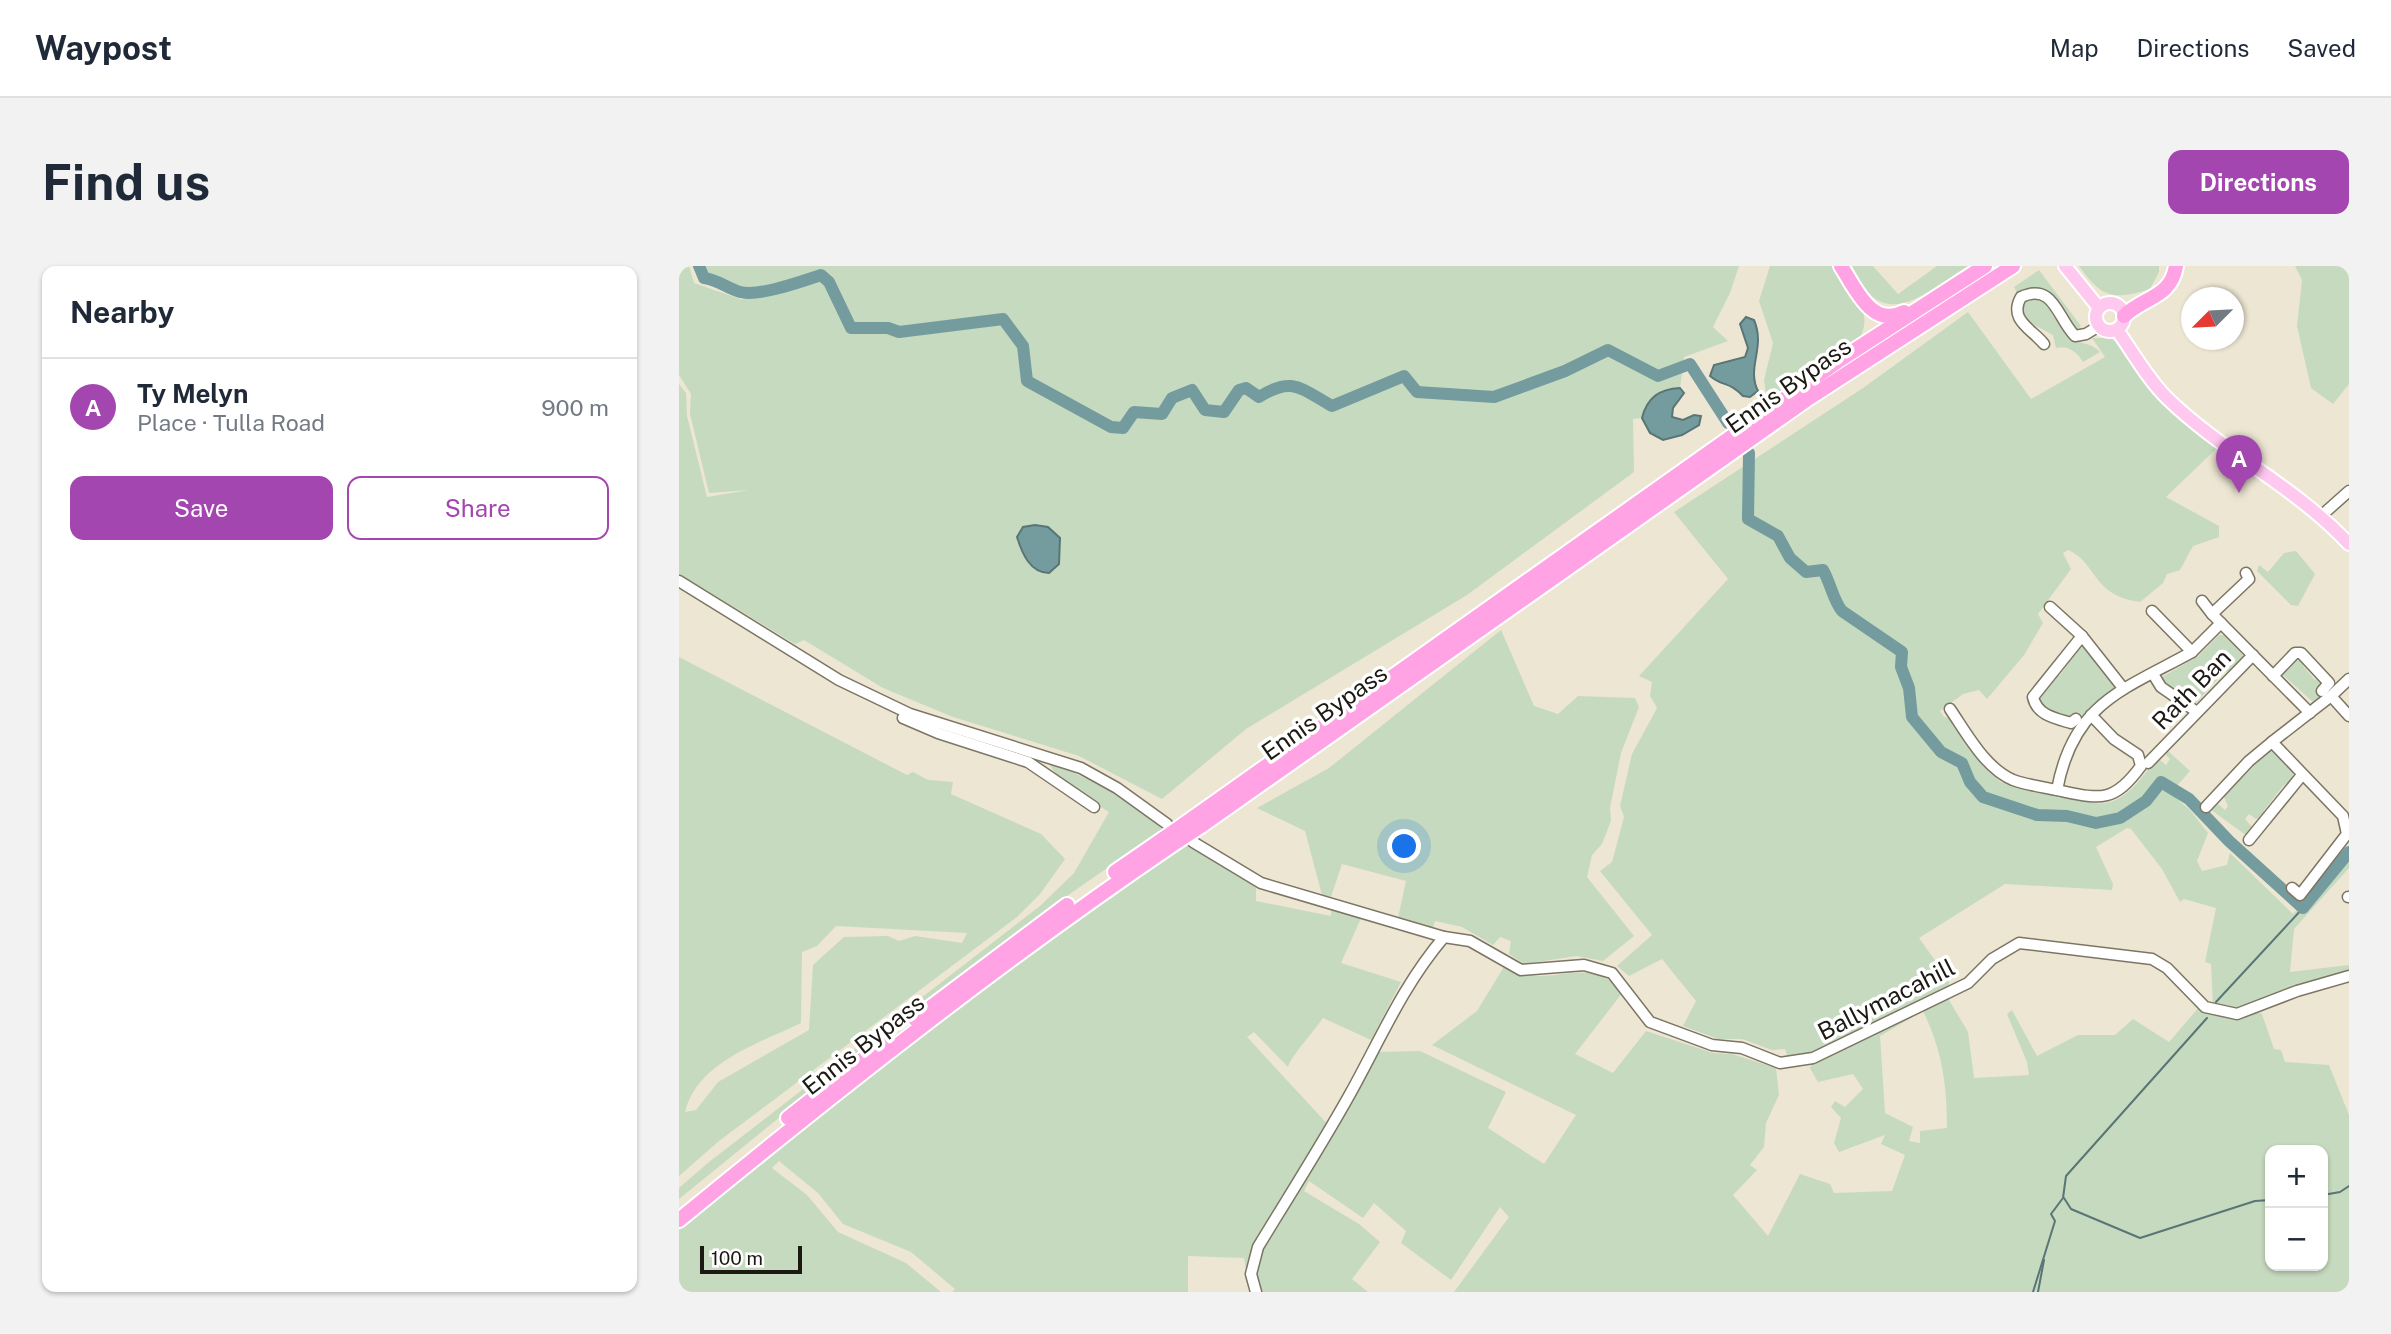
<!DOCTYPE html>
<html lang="en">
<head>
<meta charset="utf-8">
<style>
	:root { --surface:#fff; --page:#f2f2f3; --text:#1f2937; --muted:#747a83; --line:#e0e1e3; --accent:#a446b0 }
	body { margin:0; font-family:"Public Sans",sans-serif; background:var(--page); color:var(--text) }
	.controls { position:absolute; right:21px; bottom:21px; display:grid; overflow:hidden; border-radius:14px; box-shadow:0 2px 5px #0004 }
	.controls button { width:63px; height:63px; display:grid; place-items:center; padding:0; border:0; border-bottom:2px solid var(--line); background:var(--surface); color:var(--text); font:35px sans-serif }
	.compass { position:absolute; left:1502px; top:21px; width:63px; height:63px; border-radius:50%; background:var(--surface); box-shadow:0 2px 5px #0004; rotate:246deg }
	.scale { position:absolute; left:21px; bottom:18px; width:102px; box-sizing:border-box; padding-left:7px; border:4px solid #1b1912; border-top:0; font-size:19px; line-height:24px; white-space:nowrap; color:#1b1912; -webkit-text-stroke:5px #fff; paint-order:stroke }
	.you { position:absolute; left:726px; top:581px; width:24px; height:24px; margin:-18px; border:5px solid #fff; border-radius:50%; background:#1a73e8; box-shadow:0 0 0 10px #1a73e833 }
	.badge { display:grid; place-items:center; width:46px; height:46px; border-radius:50%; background:var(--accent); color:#fff; font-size:23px; font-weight:700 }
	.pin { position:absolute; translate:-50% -58px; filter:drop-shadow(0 2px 4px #0008) }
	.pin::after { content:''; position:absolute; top:37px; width:24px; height:21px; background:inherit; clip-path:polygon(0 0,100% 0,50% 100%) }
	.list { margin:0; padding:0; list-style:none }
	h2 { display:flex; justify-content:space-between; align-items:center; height:91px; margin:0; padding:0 28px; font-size:30px }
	h2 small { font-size:23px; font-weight:400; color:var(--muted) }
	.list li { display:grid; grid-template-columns:46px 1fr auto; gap:21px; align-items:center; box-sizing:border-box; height:98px; padding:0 28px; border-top:2px solid var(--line) }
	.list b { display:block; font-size:26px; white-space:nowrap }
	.list p { margin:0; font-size:23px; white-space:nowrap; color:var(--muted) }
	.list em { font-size:23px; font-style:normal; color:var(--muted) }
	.actions { display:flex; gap:14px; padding:21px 28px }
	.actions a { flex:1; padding:16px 0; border:2px solid var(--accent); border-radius:14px; text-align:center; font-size:24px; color:var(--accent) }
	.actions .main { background:var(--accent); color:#fff }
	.map { position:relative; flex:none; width:1670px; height:1026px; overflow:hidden; border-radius:14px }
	header { display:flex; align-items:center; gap:42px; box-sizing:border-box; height:98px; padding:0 35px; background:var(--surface); border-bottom:2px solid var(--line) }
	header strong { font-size:33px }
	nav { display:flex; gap:38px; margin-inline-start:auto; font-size:24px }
	.intro { display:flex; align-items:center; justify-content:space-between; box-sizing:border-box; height:168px; padding:0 42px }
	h1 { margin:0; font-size:49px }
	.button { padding:18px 32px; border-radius:14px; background:var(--accent); color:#fff; font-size:24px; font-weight:700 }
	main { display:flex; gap:42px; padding:0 42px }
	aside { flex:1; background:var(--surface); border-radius:14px; box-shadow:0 2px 5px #0004 }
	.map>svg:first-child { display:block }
	.green { fill:#c6dabf; fill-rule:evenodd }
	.water { fill:#749c9f; stroke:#597575; stroke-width:2 }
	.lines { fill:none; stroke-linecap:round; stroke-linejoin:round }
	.stream { stroke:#597575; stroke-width:2 }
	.river { stroke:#749c9f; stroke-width:12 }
	.minor-casing { stroke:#7c7564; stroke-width:13 }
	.major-casing { stroke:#fff; stroke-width:16 }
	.highway-casing { stroke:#fff; stroke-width:18 }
	.minor { stroke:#fff; stroke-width:10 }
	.major { stroke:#ffc8ef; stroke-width:12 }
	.highway { stroke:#ffa3e4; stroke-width:14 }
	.highway-bridge-casing { stroke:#fff; stroke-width:18; stroke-linecap:butt }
	.highway-bridge { stroke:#ffa3e4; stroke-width:14 }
	.labels { text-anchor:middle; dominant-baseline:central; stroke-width:7; stroke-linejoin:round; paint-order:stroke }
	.street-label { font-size:24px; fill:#1b1912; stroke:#fff }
</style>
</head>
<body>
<header>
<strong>Waypost</strong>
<nav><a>Map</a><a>Directions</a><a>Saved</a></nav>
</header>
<div class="intro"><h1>Find us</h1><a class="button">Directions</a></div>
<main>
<aside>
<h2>Nearby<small></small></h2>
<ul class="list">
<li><span class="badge">A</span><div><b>Ty Melyn</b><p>Place · Tulla Road</p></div><em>900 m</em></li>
</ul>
<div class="actions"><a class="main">Save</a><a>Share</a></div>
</aside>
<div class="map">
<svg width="1670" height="1026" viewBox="0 0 1670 1026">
	<rect width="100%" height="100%" fill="#ede6d3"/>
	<g class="green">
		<path d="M0 0H10L15 17 64 34 63 25 46 15 26 9 22 0H1060L1051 27 1034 61 1049 75 1005 91 1001 122C981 123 968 134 963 152L954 153 955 206 788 329 567 463 483 533 400 490 274 451 204 422 125 374 116 378 0 308V118L7 127 8 150 28 231 70 224 30 227 11 148 12 128 0 109Z"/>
		<path d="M1091 0H1157C1172 22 1194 42 1182 70L1088 136 1085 114 1094 77 1080 35Z"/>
		<path d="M1173 0H1194L1219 28 1258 0H1289C1264 15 1223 53 1195 32 1186 25 1179 10 1173 0Z"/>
		<path d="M1400 0H1480V6L1471 23C1433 35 1422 31 1400 0Z"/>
		<path d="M1616 0H1670V118L1654 138 1632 122 1618 60 1623 14Z"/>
		<path d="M1360 4 1402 60 1398 64 1393 62 1371 26 1354 22 1339 29 1335 21Z"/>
		<path d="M1350 32H1363L1387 69C1398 79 1411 75 1421 86L1404 96C1398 86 1389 79 1377 82L1374 69 1346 54 1342 41Z"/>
		<path d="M1289 46 1352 133 1426 91 1413 72H1431L1443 79 1489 142 1538 182 1487 231 1540 260V271L1514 280 1501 304 1488 308 1484 317 1461 336C1413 330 1418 296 1389 284L1384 287 1392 303 1359 348 1364 357 1345 389 1308 433 1300 424 1284 428 1261 445 1265 451 1274 452 1308 497 1307 503 1323 517 1328 514 1348 522 1343 524C1408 521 1424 571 1475 495L1481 494 1487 499 1491 493 1487 489 1488 484 1511 505 1497 521 1491 515 1485 522 1511 544 1529 567 1518 595 1523 605 1548 599 1551 587 1614 648 1670 585V602L1615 663 1611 706 1670 699V707C1652 712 1634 714 1616 720 1582 731 1574 750 1534 739L1532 698 1526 696 1537 642 1505 633 1501 636 1483 603 1452 563 1448 562 1417 581 1434 618 1433 624 1326 618 1240 672 1270 714V734L1289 766 1295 812 1350 809 1348 796 1328 748 1333 744 1358 790 1399 769H1436L1454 753 1490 776 1521 740C1552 764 1561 739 1583 748L1595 783 1602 784 1606 796 1650 799 1670 849V1026H775L830 951 821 941 772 1014 722 977 727 965 695 937 684 952 630 915 625 925 680 958 701 976 673 1013 689 1026H571L565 992 509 990V1026H273L276 1023 232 986 164 958 139 927 100 895 93 902 128 929 159 966 227 997 262 1026H0V964C165 829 332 695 510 577L558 610 577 618V635L652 650V642L683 650 662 697 722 716 692 774 644 752C634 767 614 787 609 801L575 766 568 771 653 863 696 786 741 785 827 826 809 862 865 898 897 849 753 779 798 745 826 699C869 729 905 683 944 726L896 788 934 807 967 765 1034 787 1053 788 1097 802 1100 829 1087 857 1085 881 1071 899 1078 904 1054 929 1089 970 1121 908 1151 918 1155 927 1213 925 1226 889 1202 878 1206 869 1160 886 1155 877 1162 852 1152 841 1156 835 1166 841 1184 823 1174 808 1139 816 1131 802 1138 785 1109 791 1106 783 1093 784 1063 773H1039L1004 760 1017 735 983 693 950 710 938 700 973 669 921 605 933 596 945 551 941 540 953 488 978 442 971 430 973 416 960 410 1049 313 995 246 1184 122ZM1244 745C1263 784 1268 818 1268 862L1241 865V877L1230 875 1234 861 1206 847 1201 770ZM1591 884H1644V1000H1591Z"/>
		<path d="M1617 285 1636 308 1619 340 1612 339 1578 305 1580 299 1589 306 1605 287Z"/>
		<path d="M822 364 855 440 879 448 899 430 956 432 960 441 942 487 931 542 932 555 923 578 913 589 908 611 955 670 924 695 897 690 845 698 830 688 832 675 821 671 814 679 783 661 756 655 754 662 719 652 727 615 663 598 652 631 643 629 626 565 578 542 650 502Z"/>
		<path d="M1540 369H1547L1563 384 1564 393 1550 406 1546 405 1517 437C1505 436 1485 423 1483 411L1518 391Z"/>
		<path d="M1402 379H1407L1437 421 1405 450 1399 446 1395 451 1379 450V447L1362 441 1357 433 1376 410 1381 409Z"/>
		<path d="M0 391 228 509 234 506 249 514 274 516 272 528 362 568 386 593 361 628 338 651 40 875 0 910ZM157 660 288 667 283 677 236 670 220 675 209 670 165 671 134 699 130 764 39 816 17 844 6 846C18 796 81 777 122 757L123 686 138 680Z"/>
		<path d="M1622 391 1627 396 1624 400 1636 414 1640 412 1644 416 1643 430 1634 436 1604 409V404L1615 392Z"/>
		<path d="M1592 482 1613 504 1615 513 1604 520 1586 543 1582 552 1577 553 1570 548 1566 553 1573 561 1568 570 1531 543 1539 538 1546 544 1549 540 1544 529 1548 523 1553 522 1574 501 1573 497Z"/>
		<path d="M369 496C400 508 465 537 483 564L372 641 165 799 0 933V922L30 896 361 640 395 607 430 546C407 531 382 520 369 496Z"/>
	</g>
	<g class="water">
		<path d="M1067 51 1075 54C1087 82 1067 101 1079 125L1071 131 1064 130C1050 115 1044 121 1031 110L1035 99 1066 91 1069 82 1061 58Z"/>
		<path d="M1001 122 1005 127 994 142 993 151 1004 154 1015 149 1022 150 1020 159 1003 169 984 174 971 167 963 152C968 132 980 123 1001 122Z"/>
		<path d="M356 259 369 261 381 272 380 298 370 307C351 307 343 287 338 271L344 261Z"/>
	</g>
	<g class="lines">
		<g class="stream">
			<path d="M1537 736 1624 642"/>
			<path d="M1644 929 1661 926 1670 920"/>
			<path d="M1385 932 1392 943 1461 972 1576 935 1591 934"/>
			<path d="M1354 1026 1376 955 1372 948 1384 932 1387 910 1528 752"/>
			<path d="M1359 1026 1365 994"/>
		</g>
		<g class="river">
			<path d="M20 0 25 12C40 14 47 22 61 26 80 31 123 15 142 9L150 16 172 62H209L220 66 324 53 344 80 348 115 432 161 444 162 455 146 483 148 493 132 513 124 526 144 545 146 560 124 567 122 580 131C613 110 621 122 653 140L725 110 738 126 815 131 886 105 929 84 979 110 1011 98 1049 157"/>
			<path d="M1070 187 1069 253 1099 270 1111 292 1127 306 1144 304C1152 318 1154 334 1163 345L1223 386 1222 401 1230 422 1233 451 1262 486 1283 497 1291 516 1304 531 1358 549 1388 550 1417 557 1441 552 1467 535 1482 516 1510 533 1550 575 1624 642 1670 586"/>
		</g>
		<g class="minor-casing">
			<g id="minor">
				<path d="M1365 78C1353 63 1329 54 1342 31 1375 16 1378 52 1396 70L1407 68 1420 60"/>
				<path d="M1642 250 1670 225"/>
				<path d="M1567 307 1570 313 1533 348 1631 447"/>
				<path d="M0 315 160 414 231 448 402 502 438 522 488 558"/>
				<path d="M1523 335 1533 348"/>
				<path d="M1371 341 1403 370 1444 422"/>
				<path d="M1473 345 1513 386 1542 357"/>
				<path d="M1474 408 1482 421 1518 446"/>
				<path d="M1594 410 1616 387H1622L1650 417 1643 425"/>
				<path d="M1670 413 1652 430 1670 450"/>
				<path d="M1271 443C1288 468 1306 502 1334 514 1348 519 1364 521 1378 524 1394 437 1444 424 1513 386"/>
				<path d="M224 452 259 467 349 496 415 541"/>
				<path d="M1397 453 1392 457C1375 452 1358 449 1354 431L1403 370"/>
				<path d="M1469 497 1574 389"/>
				<path d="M1378 524C1421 533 1434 538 1462 500L1459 489 1435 473 1412 449"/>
				<path d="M1527 541 1570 495 1593 476"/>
				<path d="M1570 574 1623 509"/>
				<path d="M514 576 582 617 765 671 791 675 842 704 905 699 933 707 971 756 1033 779 1063 782 1101 797 1134 792 1289 717 1313 693 1340 677 1473 693 1488 702 1526 741 1558 748 1618 725 1670 710"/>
				<path d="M1613 622 1621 629 1668 568 1664 550 1593 476 1652 430"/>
				<path d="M1669 631H1670"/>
				<path d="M577 1026 572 1008 579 981C610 930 642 880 671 828 701 774 724 719 765 671"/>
			</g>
		</g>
		<g class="major-casing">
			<g id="major">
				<path d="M1386 0 1420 42"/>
				<circle cx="1431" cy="51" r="14"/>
				<path d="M1438 64C1454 86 1469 114 1489 133 1545 187 1617 221 1670 278"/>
			</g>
		</g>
		<g class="highway-casing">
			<g id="highway">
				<path d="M1162 0C1176 22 1193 63 1225 46"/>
				<path d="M1445 50C1464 31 1492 32 1497 0"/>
				<path d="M514 552 1162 93 1306 0"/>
				<path d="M522 560 1130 132 1334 0"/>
				<path d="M436 606 484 573"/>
				<path d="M236 753 388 639"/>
				<path d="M109 852 203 778"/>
				<path d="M0 954C160 823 322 695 493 579"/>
			</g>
		</g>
		<use href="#minor" class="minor"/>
		<use href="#major" class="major"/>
		<use href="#highway" class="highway"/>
		<g class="highway-bridge-casing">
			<g id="highway-bridge">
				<path d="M484 573 514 552"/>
				<path d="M493 579 522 560"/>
			</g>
		</g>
		<use href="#highway-bridge" class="highway-bridge"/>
	</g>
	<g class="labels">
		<g class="street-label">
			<text transform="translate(1109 119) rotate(-35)">Ennis Bypass</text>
			<text transform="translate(1512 423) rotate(-46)">Rath Ban</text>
			<text transform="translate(645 446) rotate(-35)">Ennis Bypass</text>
			<text transform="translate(1207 733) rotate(-27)">Ballymacahill</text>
			<text transform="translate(184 778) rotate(-38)">Ennis Bypass</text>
		</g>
	</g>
</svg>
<div class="controls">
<button>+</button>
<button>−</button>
</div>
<svg class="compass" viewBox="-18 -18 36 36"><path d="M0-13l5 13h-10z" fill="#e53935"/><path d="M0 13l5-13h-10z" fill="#747a83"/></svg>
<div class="scale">100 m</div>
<div class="you"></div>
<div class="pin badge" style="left:1560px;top:227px">A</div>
</div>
</main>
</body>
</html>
